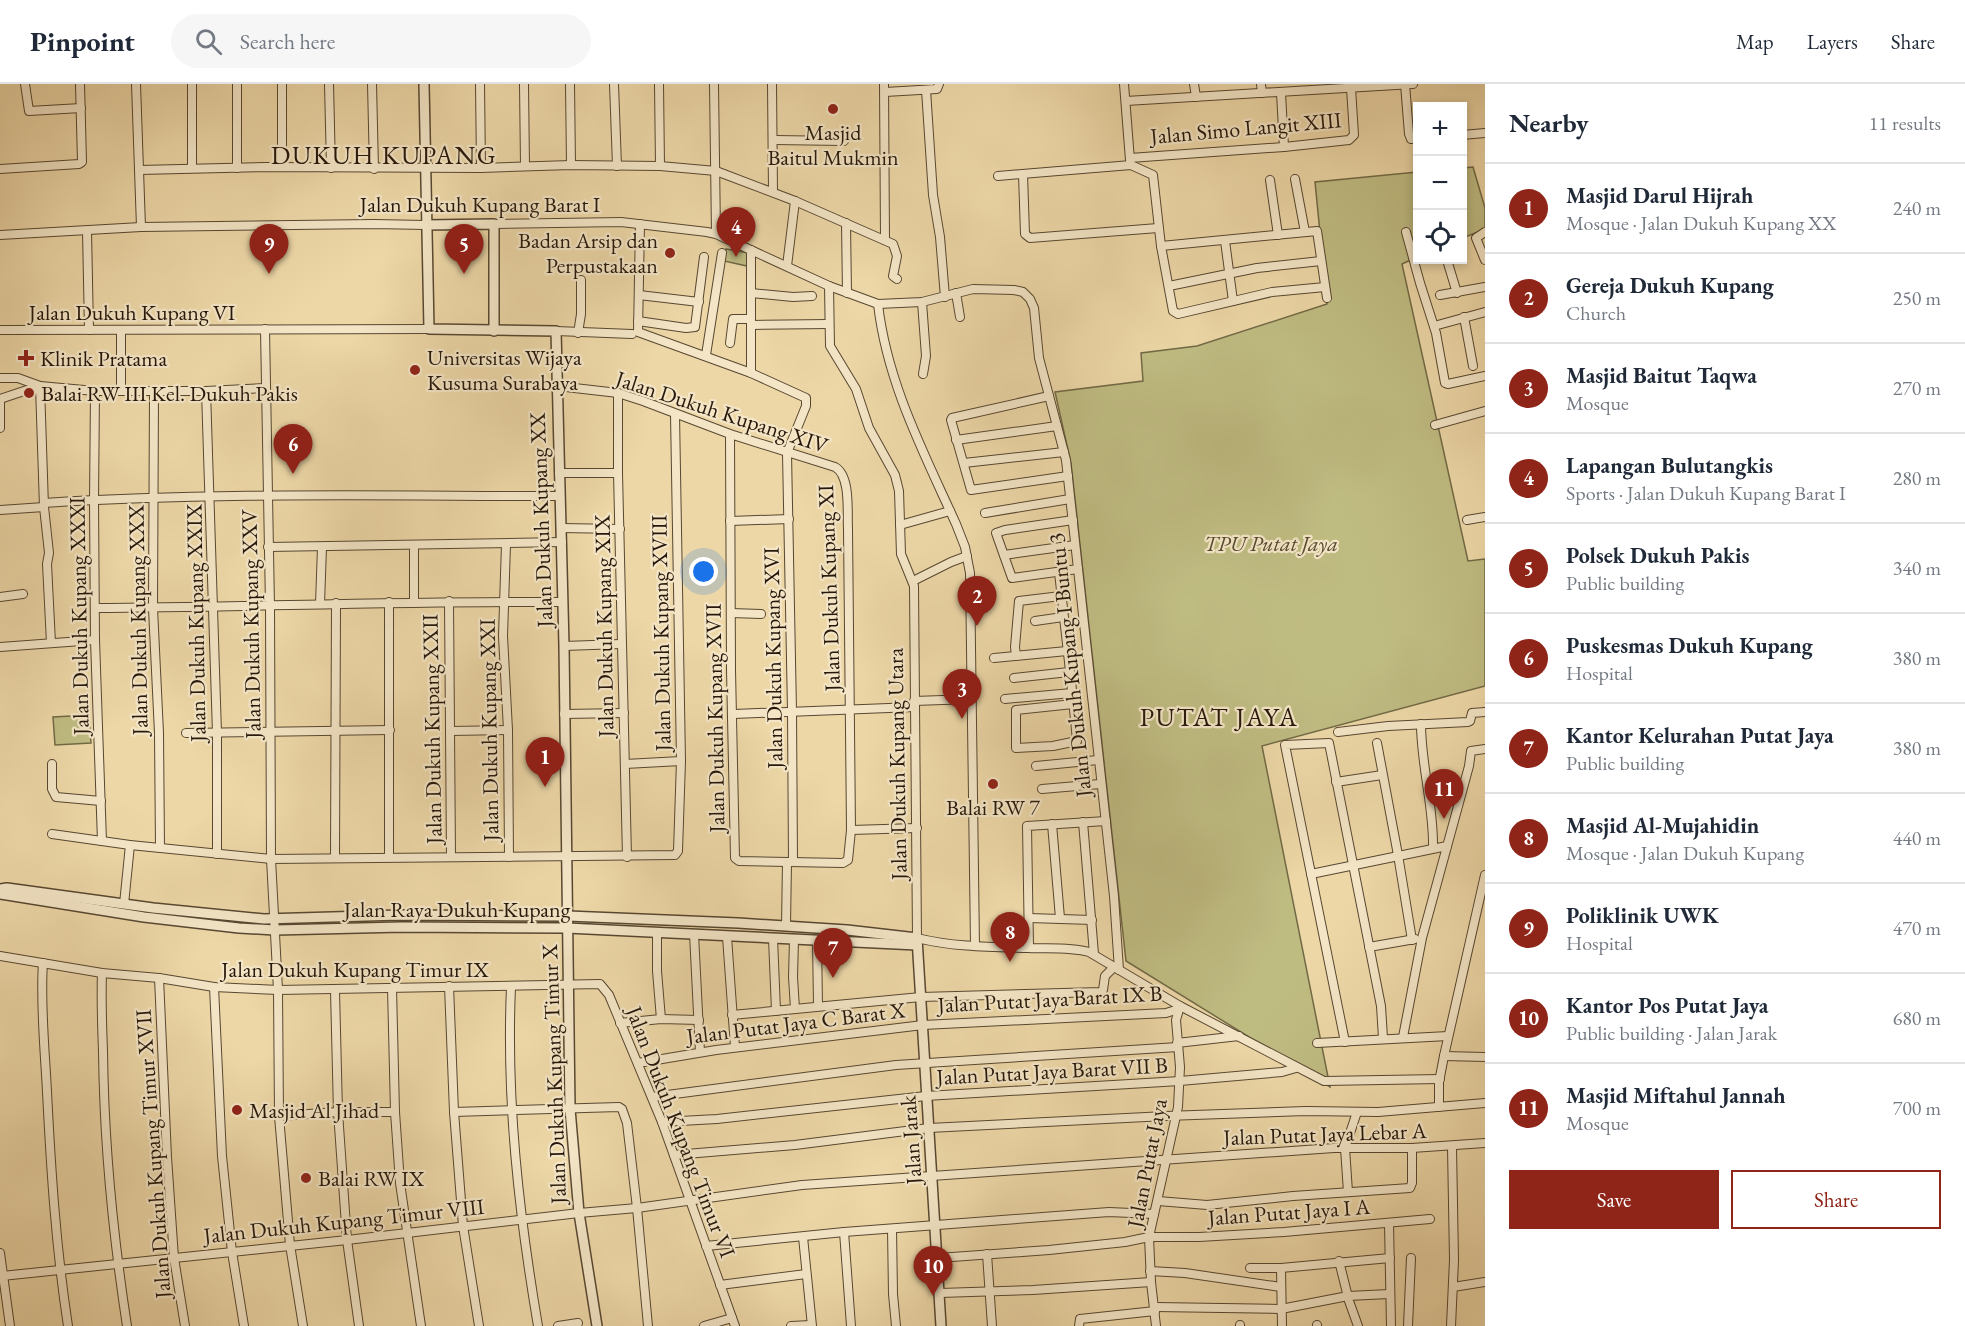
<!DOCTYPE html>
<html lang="en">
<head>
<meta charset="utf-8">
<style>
	:root { --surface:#fff; --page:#f6f6f7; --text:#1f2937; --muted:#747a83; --line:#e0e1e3; --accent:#8f2418 }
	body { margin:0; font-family:"EB Garamond",serif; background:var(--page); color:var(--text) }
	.controls { position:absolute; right:18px; top:18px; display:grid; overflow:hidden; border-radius:0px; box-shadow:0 3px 9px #0003 }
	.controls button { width:54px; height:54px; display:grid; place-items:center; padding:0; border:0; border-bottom:2px solid var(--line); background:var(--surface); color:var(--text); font:30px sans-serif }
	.you { position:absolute; left:704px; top:488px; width:21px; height:21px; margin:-15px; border:4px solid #fff; border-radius:50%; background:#1a73e8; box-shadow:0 0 0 9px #1a73e833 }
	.badge { display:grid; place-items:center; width:39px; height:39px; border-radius:50%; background:var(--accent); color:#fff; font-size:20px; font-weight:700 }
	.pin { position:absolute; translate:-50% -50px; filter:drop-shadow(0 2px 3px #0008) }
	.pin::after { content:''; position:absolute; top:32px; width:21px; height:18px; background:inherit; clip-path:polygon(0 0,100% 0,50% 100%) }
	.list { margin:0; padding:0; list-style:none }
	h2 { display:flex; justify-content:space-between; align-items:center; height:78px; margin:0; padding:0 24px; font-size:26px }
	h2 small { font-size:20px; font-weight:400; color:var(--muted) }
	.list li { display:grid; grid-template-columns:39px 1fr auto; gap:18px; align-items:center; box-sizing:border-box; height:90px; padding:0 24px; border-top:2px solid var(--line) }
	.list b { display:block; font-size:22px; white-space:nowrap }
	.list p { margin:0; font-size:20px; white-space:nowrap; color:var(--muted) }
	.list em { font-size:20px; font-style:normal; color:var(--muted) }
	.actions { display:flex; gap:12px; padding:18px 24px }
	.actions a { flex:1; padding:14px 0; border:2px solid var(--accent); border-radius:0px; text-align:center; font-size:21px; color:var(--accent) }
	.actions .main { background:var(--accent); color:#fff }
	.icon { flex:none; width:33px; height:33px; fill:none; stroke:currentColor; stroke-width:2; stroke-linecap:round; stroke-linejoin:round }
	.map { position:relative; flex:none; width:1485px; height:1242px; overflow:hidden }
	header { display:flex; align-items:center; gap:36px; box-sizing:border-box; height:84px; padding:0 30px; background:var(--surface); border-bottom:2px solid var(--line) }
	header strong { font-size:28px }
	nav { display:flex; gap:33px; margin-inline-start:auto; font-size:21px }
	.search { width:420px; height:54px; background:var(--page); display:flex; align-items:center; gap:15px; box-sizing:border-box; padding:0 21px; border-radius:33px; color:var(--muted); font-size:22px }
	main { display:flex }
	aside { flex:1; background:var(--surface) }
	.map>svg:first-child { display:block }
	.green { fill:#bfbc82; stroke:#726a46; stroke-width:1.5 }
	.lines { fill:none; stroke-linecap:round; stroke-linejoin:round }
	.minor-casing { stroke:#584731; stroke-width:10 }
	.tertiary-casing { stroke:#584731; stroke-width:12 }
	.minor { stroke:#f3e5c6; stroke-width:8 }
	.tertiary { stroke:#f3e5c6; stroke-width:9 }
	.poi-dot { fill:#8f2418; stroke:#f3e5c6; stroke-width:2 }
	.labels { text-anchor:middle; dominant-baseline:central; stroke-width:4.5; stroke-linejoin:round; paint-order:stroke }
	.street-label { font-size:22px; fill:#26170a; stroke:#f3e5c6 }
	.poi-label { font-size:22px; fill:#26170a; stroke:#f3e5c6; text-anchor:start }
	.park-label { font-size:22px; font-style:italic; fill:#54492e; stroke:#f3e5c6 }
	.quarter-label { font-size:26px; letter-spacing:1.5px; fill:#26170a; stroke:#f3e5c6 }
</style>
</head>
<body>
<header>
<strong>Pinpoint</strong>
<div class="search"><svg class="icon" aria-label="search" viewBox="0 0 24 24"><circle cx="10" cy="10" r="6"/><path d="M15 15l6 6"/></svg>Search here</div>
<nav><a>Map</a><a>Layers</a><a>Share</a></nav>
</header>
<main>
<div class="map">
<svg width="1485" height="1242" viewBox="0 0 1485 1242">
	<rect width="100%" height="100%" fill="#edd7a7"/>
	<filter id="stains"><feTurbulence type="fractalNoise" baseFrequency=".00333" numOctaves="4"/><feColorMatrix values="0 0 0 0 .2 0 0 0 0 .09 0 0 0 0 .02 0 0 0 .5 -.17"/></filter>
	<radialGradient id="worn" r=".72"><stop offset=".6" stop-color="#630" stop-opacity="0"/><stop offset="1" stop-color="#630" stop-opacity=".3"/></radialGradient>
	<g class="green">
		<path d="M1473 83 1485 124V145L1463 154V84Z"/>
		<path d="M1417 88V173L1402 180 1468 477 1485 475V602L1262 662 1330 1003 1126 877 1071 379 1055 308 1143 297 1141 269 1197 262 1327 220 1315 98Z"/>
		<path d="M726 165 749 169 747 182 724 177Z"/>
		<path d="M89 631 91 659 55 661 53 633Z"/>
	</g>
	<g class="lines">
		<g class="minor-casing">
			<g id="minor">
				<path d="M25 0 29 27 81 24"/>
				<path d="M136 0 141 143"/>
				<path d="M237 0V84"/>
				<path d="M282 0V83"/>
				<path d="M329 0 331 84"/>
				<path d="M372 0 374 85"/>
				<path d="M480 0 481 84"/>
				<path d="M524 0 525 82"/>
				<path d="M570 0 571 81"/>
				<path d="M614 0 617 82"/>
				<path d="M659 0 660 82"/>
				<path d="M714 0 716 150"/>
				<path d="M772 0 773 108"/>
				<path d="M884 0 885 155"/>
				<path d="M1124 0 1130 76"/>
				<path d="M1194 0 1196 13"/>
				<path d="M1261 0 1262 9"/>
				<path d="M1405 0 1409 50 1411 55 1418 54"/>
				<path d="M926 6 933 111 940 153 945 213"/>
				<path d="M885 8 937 5 939 0"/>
				<path d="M1281 9 1284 63"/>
				<path d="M1126 17 1413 0"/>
				<path d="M1462 51 1485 49"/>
				<path d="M774 56 844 57"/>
				<path d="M1130 74 1284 63 1349 56 1354 51 1351 4"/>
				<path d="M192 84V0"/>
				<path d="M0 85 79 80 82 78 80 0"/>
				<path d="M139 86 264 83 481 84 571 81 660 82 716 87 795 117 893 160 897 172 893 192 897 195"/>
				<path d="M1023 90 1025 150 1030 154 1158 144"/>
				<path d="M998 92 1131 81 1153 91 1161 162 1173 227 1178 230 1272 208 1325 203"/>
				<path d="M1295 95 1305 148"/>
				<path d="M1270 96 1278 151"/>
				<path d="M846 139 847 209"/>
				<path d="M494 140 621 138 707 148 716 150 829 202 878 220 922 218 973 205 1014 206 1023 208 1030 215 1034 224 1039 274 1066 376 1114 812 1119 886"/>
				<path d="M640 140 638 248 751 289 806 314V322L787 369 792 627 793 778"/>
				<path d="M87 147 89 246"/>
				<path d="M1406 148 1420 199 1436 249 1445 299 1448 300 1485 292"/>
				<path d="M1485 148 1476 154 1485 176"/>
				<path d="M0 151 141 143 374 140 426 141"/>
				<path d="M1225 157 1233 217"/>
				<path d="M1161 162 1317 147 1327 214"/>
				<path d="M1447 176 1457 209"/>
				<path d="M787 182 795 117"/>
				<path d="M829 202 830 262 856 305 869 344 895 391 899 407 901 470 914 502 917 854C953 863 991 863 1028 864 1049 865 1069 863 1089 868L1180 922 1324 997 1440 995"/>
				<path d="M1169 202 1257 184 1321 177"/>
				<path d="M751 209 793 213 812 212"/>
				<path d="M956 209 960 233"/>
				<path d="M639 211 699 218"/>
				<path d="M1440 211 1485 203"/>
				<path d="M922 218 926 272 923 290"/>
				<path d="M878 220C887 299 924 369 956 440L965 463 970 489 975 862"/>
				<path d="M1464 233 1473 282"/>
				<path d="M638 237 686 244 695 243 704 173"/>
				<path d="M751 241 829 240"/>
				<path d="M1434 242 1485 228"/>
				<path d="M265 245 270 522 271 775 278 906 279 1032 290 1161 303 1242"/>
				<path d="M0 246 429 245"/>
				<path d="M121 247V307"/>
				<path d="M556 247 632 250"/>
				<path d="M578 249 581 230V196"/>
				<path d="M730 259 733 235H751"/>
				<path d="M706 271 722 169"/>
				<path d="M751 289V166"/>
				<path d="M0 294H18L40 302 95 307H206L266 304"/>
				<path d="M40 302 44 423 49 469 47 480 51 559"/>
				<path d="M557 302 618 309 643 317 730 350 835 383C851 392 847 428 848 445L851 746 848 776 843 779 739 777 735 774 731 586 730 350"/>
				<path d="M95 307 94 416 95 556 102 757"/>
				<path d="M206 307 217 649V770"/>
				<path d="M154 308 153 524 159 649 160 764"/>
				<path d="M618 309V389L627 773"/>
				<path d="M1049 312 952 334 951 336 971 406 1068 392"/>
				<path d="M0 315 27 306 40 305"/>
				<path d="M1435 341 1485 327"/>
				<path d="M0 344V315"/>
				<path d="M956 356 1057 342"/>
				<path d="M964 379 1064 368"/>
				<path d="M559 389H618"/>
				<path d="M44 419C215 408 389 412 560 412"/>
				<path d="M0 426 44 423"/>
				<path d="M985 429 1070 415"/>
				<path d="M1073 436 1005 446 996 449 1012 494 1078 485"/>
				<path d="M1467 436 1485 433"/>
				<path d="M730 437 789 435"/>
				<path d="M900 441 950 427"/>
				<path d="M561 444 620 445"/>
				<path d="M506 460 503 552 508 646 509 773"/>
				<path d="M414 462V518"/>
				<path d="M268 463 562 458"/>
				<path d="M1004 471 1075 461"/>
				<path d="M1059 488C1065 544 1072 600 1077 657L1053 662 1016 664V626L1073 620"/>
				<path d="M913 497 951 478 967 472"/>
				<path d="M0 513 23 510"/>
				<path d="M449 517 451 773"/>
				<path d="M389 518V773"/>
				<path d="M320 520 322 463"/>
				<path d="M95 524C251 523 406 517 562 518"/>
				<path d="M731 529 761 530"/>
				<path d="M1035 537 1063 533"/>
				<path d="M564 562 621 560"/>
				<path d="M0 563 95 556"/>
				<path d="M1016 572 1015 563 1019 517 1061 512"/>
				<path d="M994 574 1067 567"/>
				<path d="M1014 594 1069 588"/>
				<path d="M1005 615 1072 609"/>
				<path d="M914 617 972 615"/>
				<path d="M564 630 624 629"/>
				<path d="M734 630 914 623"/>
				<path d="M1421 640C1421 682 1434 722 1433 764"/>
				<path d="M451 647 508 646"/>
				<path d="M1338 648 1388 642 1468 638 1470 637 1472 629 1485 628"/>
				<path d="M186 649 390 646"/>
				<path d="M1377 659 1398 771 1412 856"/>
				<path d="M52 680V705L56 713 101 717"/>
				<path d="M625 680 681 677"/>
				<path d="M1036 682 1098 676"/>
				<path d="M1336 698 1382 691"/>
				<path d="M1042 705 1100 700"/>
				<path d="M1083 738 1094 870"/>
				<path d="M1052 740 1060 834"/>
				<path d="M851 746 917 744"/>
				<path d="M52 750 130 761 271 775 675 771 678 767 681 677 675 330"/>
				<path d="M335 774 336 519"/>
				<path d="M1311 790 1447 762"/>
				<path d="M124 820 130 761"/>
				<path d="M1029 834 1092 836"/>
				<path d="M786 842 787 778"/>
				<path d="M657 849V887L661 935"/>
				<path d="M694 850 700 968"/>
				<path d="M727 853 735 963"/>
				<path d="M773 854 776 927"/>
				<path d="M794 855 793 893 795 925"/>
				<path d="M817 856 818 922"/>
				<path d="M1369 863 1415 855"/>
				<path d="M1029 864 1027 742 1106 737"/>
				<path d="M0 872 102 889 159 894 214 903 278 906 600 900 609 911 662 1038 735 1242"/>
				<path d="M43 879C40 920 45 967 47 1008 51 1087 56 1164 68 1242"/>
				<path d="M102 889C101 915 102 941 103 967 104 1059 113 1151 127 1242"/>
				<path d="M159 894 167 1073 174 1174 185 1242"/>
				<path d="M449 902 454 1028 463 1142 479 1242"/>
				<path d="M214 903 222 1072 232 1168 244 1242"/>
				<path d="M511 903C506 1017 519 1130 538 1242"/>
				<path d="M392 904 395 1028 400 1099 421 1242"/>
				<path d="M335 907 338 1028 347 1156 359 1242"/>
				<path d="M732 931 921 913 1101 908 1103 906 1105 892 1114 883"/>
				<path d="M620 939 661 935 699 936"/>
				<path d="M1403 953 1422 854 1469 682 1471 667 1485 665"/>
				<path d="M1345 958 1285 661 1329 659 1381 922 1383 954"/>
				<path d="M1177 959 1239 952"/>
				<path d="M1317 959 1448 952"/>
				<path d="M1444 972 1485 973"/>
				<path d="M638 979 716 966 923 941 1166 929 1179 925"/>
				<path d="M652 1013 896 981 1178 963"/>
				<path d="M1439 1023V998L1444 972 1485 791"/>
				<path d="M454 1028 619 1023 622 1025 627 1039 637 1124 648 1242"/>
				<path d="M279 1032 338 1028H395"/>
				<path d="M662 1038 717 1035 926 1012 1180 997 1282 988 1296 984"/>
				<path d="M674 1071 795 1061 929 1044 1166 1032 1306 1027 1378 1028 1485 1019"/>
				<path d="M1348 1108 1345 1064 1357 1028"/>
				<path d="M1158 1117 1207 1121 1293 1112 1410 1104 1412 1099V1064"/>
				<path d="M1389 1139 1391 1242"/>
				<path d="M892 1145 893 1210 896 1242"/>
				<path d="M844 1148 851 1242"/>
				<path d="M803 1153 812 1242"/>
				<path d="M706 1162 844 1148 1109 1128 1154 1130"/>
				<path d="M0 1169 10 1242"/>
				<path d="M987 1170 992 1242"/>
				<path d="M938 1174 1049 1166 1125 1158 1149 1153H1199L1284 1148 1430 1135"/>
				<path d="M1339 1177 1349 1217 1358 1242"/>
				<path d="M1250 1184H1281L1390 1174"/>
				<path d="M1281 1184 1282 1242"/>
				<path d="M1150 1187 1185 1189 1281 1203"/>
				<path d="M2 1192 347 1156 579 1129 637 1124 802 1101 1334 1064H1412L1485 1059"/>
				<path d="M720 1201 806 1190"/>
				<path d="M1453 1203 1485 1198"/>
				<path d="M940 1209 1033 1206 1151 1198"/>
				<path d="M1155 1223 1281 1225 1348 1212 1389 1210"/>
				<path d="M1240 1241V1242"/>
				<path d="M1317 1241V1242"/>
				<path d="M558 1242 578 1239"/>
				<path d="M704 1242 732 1234"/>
				<path d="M791 1242 811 1241"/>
				<path d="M1079 1242 1080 1235 1155 1227"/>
				<path d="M1156 1242 1151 1198 1149 1153 1178 1023 1180 983 1176 936 1180 922"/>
				<path d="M1408 1242 1411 1174"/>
				<path d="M1451 1242 1454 1176 1452 1063"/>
			</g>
		</g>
		<g class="tertiary-casing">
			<g id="tertiary">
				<path d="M424 0 429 245 556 247 564 562 570 1025 579 1129 597 1242"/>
				<path d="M426 141 494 140V247"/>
				<path d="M0 805 7 804 153 824 264 835 400 831 568 832 738 839 847 846 917 854 941 1242"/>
				<path d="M0 810 144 833 239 844 275 846 402 843 567 844 917 861"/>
			</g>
		</g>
		<use href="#minor" class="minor"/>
		<use href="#tertiary" class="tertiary"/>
	</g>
	<g class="poi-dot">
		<circle cx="833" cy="25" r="6"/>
		<circle cx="670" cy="169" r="6"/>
		<path d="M23 265h6v6h6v6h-6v6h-6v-6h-6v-6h6z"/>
		<circle cx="415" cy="286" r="6"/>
		<circle cx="29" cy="309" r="6"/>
		<circle cx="993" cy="700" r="6"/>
		<circle cx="237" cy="1026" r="6"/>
		<circle cx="306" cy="1094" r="6"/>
	</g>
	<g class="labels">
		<g class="street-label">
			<text transform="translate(1246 44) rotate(-5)">Jalan Simo Langit XIII</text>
			<text x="480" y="120">Jalan Dukuh Kupang Barat I</text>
			<text x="132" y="228">Jalan Dukuh Kupang VI</text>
			<text transform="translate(722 328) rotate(18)">Jalan Dukuh Kupang XIV</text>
			<text transform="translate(541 436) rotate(-92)">Jalan Dukuh Kupang XX</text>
			<text transform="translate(829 504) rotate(-92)">Jalan Dukuh Kupang XI</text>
			<text transform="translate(79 532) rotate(-91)">Jalan Dukuh Kupang XXXI</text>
			<text transform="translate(138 536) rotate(-91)">Jalan Dukuh Kupang XXX</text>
			<text transform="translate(196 539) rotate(-91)">Jalan Dukuh Kupang XXIX</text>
			<text transform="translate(251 540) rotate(-91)">Jalan Dukuh Kupang XXV</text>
			<text transform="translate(604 542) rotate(-91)">Jalan Dukuh Kupang XIX</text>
			<text transform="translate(661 549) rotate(-91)">Jalan Dukuh Kupang XVIII</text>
			<text transform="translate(773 574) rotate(-91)">Jalan Dukuh Kupang XVI</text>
			<text transform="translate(1070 581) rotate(-96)">Jalan Dukuh Kupang I Buntu 3</text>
			<text transform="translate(715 634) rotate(-91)">Jalan Dukuh Kupang XVII</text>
			<text transform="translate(432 645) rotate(-91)">Jalan Dukuh Kupang XXII</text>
			<text transform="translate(489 646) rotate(-91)">Jalan Dukuh Kupang XXI</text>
			<text transform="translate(897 680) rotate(-91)">Jalan Dukuh Kupang Utara</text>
			<text x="457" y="825">Jalan Raya Dukuh Kupang</text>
			<text x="355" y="885">Jalan Dukuh Kupang Timur IX</text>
			<text transform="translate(1050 915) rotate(-3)">Jalan Putat Jaya Barat IX B</text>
			<text transform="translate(796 939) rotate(-7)">Jalan Putat Jaya C Barat X</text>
			<text transform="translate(1052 987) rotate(-3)">Jalan Putat Jaya Barat VII B</text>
			<text transform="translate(554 990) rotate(-92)">Jalan Dukuh Kupang Timur X</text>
			<text transform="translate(681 1048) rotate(69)">Jalan Dukuh Kupang Timur VI</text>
			<text transform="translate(1325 1050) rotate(-2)">Jalan Putat Jaya Lebar A</text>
			<text transform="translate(911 1056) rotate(-94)">Jalan Jarak</text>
			<text transform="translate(153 1070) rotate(-94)">Jalan Dukuh Kupang Timur XVII</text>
			<text transform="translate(1147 1079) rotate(-79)">Jalan Putat Jaya</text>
			<text transform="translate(1289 1128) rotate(-4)">Jalan Putat Jaya I A</text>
			<text transform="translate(344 1137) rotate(-6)">Jalan Dukuh Kupang Timur VIII</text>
		</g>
		<g class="poi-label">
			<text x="833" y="48" text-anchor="middle">Masjid<tspan x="833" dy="25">Baitul Mukmin</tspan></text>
			<text x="658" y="156" text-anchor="end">Badan Arsip dan<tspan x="658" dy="25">Perpustakaan</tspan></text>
			<text x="427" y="273">Universitas Wijaya<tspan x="427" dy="25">Kusuma Surabaya</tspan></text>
			<text x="40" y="274">Klinik Pratama</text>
			<text x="41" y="309">Balai RW III Kel. Dukuh Pakis</text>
			<text x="993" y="723" text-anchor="middle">Balai RW 7</text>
			<text x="249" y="1026">Masjid Al Jihad</text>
			<text x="318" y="1094">Balai RW IX</text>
		</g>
		<g class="park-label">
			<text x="1271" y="459">TPU Putat Jaya</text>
		</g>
		<g class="quarter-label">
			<text x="384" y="71">DUKUH KUPANG</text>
			<text x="1219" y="633">PUTAT JAYA</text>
		</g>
	</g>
	<rect width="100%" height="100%" filter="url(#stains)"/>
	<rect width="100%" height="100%" fill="url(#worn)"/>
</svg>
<div class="controls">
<button>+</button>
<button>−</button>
<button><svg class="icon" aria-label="locate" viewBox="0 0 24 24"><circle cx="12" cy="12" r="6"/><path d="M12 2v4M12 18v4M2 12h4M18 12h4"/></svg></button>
</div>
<div class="you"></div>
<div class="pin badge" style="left:545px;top:703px">1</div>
<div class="pin badge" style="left:977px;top:542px">2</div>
<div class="pin badge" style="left:962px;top:635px">3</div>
<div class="pin badge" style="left:736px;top:173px">4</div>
<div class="pin badge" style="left:464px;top:190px">5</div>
<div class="pin badge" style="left:293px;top:390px">6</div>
<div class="pin badge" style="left:833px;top:894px">7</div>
<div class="pin badge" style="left:1010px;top:878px">8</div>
<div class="pin badge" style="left:269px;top:190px">9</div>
<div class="pin badge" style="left:933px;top:1212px">10</div>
<div class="pin badge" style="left:1444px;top:735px">11</div>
</div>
<aside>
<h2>Nearby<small>11 results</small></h2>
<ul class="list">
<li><span class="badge">1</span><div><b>Masjid Darul Hijrah</b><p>Mosque · Jalan Dukuh Kupang XX</p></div><em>240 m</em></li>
<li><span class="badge">2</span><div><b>Gereja Dukuh Kupang</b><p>Church</p></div><em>250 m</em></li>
<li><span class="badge">3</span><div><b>Masjid Baitut Taqwa</b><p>Mosque</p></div><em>270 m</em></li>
<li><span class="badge">4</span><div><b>Lapangan Bulutangkis</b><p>Sports · Jalan Dukuh Kupang Barat I</p></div><em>280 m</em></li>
<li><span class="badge">5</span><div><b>Polsek Dukuh Pakis</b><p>Public building</p></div><em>340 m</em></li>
<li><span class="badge">6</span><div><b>Puskesmas Dukuh Kupang</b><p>Hospital</p></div><em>380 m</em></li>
<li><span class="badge">7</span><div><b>Kantor Kelurahan Putat Jaya</b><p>Public building</p></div><em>380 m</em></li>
<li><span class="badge">8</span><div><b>Masjid Al-Mujahidin</b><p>Mosque · Jalan Dukuh Kupang</p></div><em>440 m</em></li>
<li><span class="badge">9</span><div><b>Poliklinik UWK</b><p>Hospital</p></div><em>470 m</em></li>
<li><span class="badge">10</span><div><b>Kantor Pos Putat Jaya</b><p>Public building · Jalan Jarak</p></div><em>680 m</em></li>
<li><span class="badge">11</span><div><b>Masjid Miftahul Jannah</b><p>Mosque</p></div><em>700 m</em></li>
</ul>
<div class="actions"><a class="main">Save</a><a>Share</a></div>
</aside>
</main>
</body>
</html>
